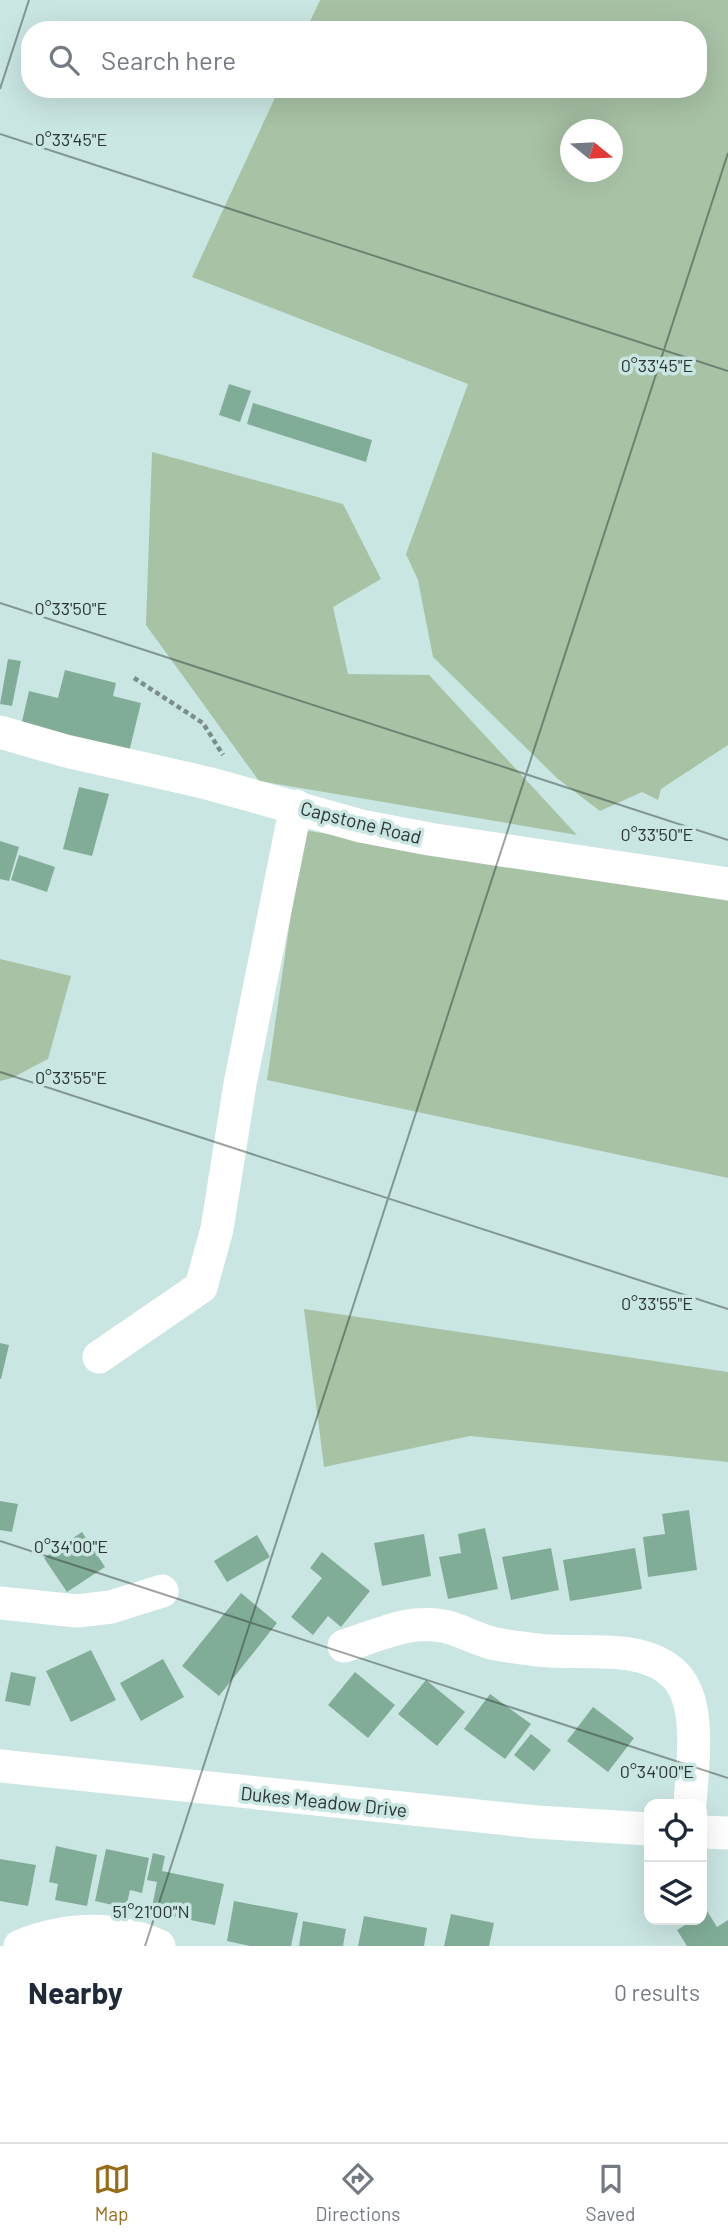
<!DOCTYPE html>
<html lang="en">
<head>
<meta charset="utf-8">
<style>
	:root { --surface:#fff; --page:#f2f2f3; --text:#1f2937; --muted:#747a83; --line:#e0e1e3; --accent:#976c19 }
	body { margin:0; font-family:Barlow,sans-serif; background:var(--page); color:var(--text) }
	.controls { position:absolute; right:21px; bottom:21px; display:grid; overflow:hidden; border-radius:14px; box-shadow:0 7px 28px #0002 }
	.controls button { width:63px; height:63px; display:grid; place-items:center; padding:0; border:0; border-bottom:2px solid var(--line); background:var(--surface); color:var(--text); font:35px sans-serif }
	.compass { position:absolute; left:560px; top:119px; width:63px; height:63px; border-radius:50%; background:var(--surface); box-shadow:0 7px 28px #0002; rotate:108deg }
	.list { margin:0; padding:0; list-style:none }
	h2 { display:flex; justify-content:space-between; align-items:center; height:91px; margin:0; padding:0 28px; font-size:30px }
	h2 small { font-size:23px; font-weight:400; color:var(--muted) }
	.icon { flex:none; width:38px; height:38px; fill:none; stroke:currentColor; stroke-width:2; stroke-linecap:round; stroke-linejoin:round }
	.map { position:relative; flex:none; width:728px; height:1946px; overflow:hidden }
	.search { position:absolute; background:var(--surface); box-shadow:0 7px 28px #0002; left:21px; right:21px; top:21px; height:77px; display:flex; align-items:center; gap:18px; box-sizing:border-box; padding:0 24px; border-radius:28px; color:var(--muted); font-size:26px }
	.sheet { height:196px; background:var(--surface) }
	nav { display:flex; justify-content:space-around; align-items:center; box-sizing:border-box; height:98px; border-top:2px solid var(--line); background:var(--surface); font-size:19px; color:var(--muted) }
	nav a { display:grid; justify-items:center; gap:4px }
	nav .on { color:var(--accent) }
	.map>svg:first-child { display:block }
	.green { fill:#a8c2a6; fill-rule:evenodd }
	.building { fill:#81ad98 }
	.lines { fill:none; stroke-linecap:round; stroke-linejoin:round }
	.path { stroke:#7a8d8a; stroke-width:4.5; stroke-dasharray:5 3.5; stroke-linecap:butt }
	.minor { stroke:#fff; stroke-width:33 }
	.ticks { fill:none; stroke:#2b3634; stroke-width:2; stroke-opacity:0.45 }
	.labels { text-anchor:middle; dominant-baseline:central; stroke-width:7; stroke-linejoin:round; paint-order:stroke }
	.street-label { font-size:19px; fill:#2b3634; stroke:#cae6e2 }
	.ticks-label { font-size:18px; text-anchor:middle; fill:#2b3634; stroke:#cae6e2; stroke-width:7; stroke-linejoin:round; paint-order:stroke }
</style>
</head>
<body>
<div class="map">
<svg width="728" height="1946" viewBox="0 0 728 1946">
	<rect width="100%" height="100%" fill="#cae6e2"/>
	<g class="green">
		<path d="M320 0H728V745L661 789 658 800 642 792 600 811 558 779 433 657 418 580 406 554 468 384 192 277 279 89H698V30H306ZM570 130H612V172H570Z"/>
		<path d="M152 452 343 504 381 579 333 607 348 674 429 675 577 835 259 781 146 625Z"/>
		<path d="M303 830 728 899V1178L267 1080Z"/>
		<path d="M0 959 71 976 48 1059 12 1078 0 1081Z"/>
		<path d="M304 1309 728 1372V1462L470 1436 324 1467Z"/>
	</g>
	<g class="building">
		<path d="M229 384 251 391 240 422 219 415Z"/>
		<path d="M253 403 372 440 366 462 247 424Z"/>
		<path d="M8 659 21 661 12 706 0 704Z"/>
		<path d="M65 670 116 683 113 696 141 703 129 752 21 726 29 691 58 698Z"/>
		<path d="M79 787 109 794 92 856 63 849Z"/>
		<path d="M0 841 19 847 9 881 0 879Z"/>
		<path d="M19 855 55 867 47 892 11 880Z"/>
		<path d="M0 1343 9 1345 1 1379H0Z"/>
		<path d="M0 1501 18 1504 12 1532 0 1530Z"/>
		<path d="M689 1510 697 1570 648 1577 643 1537 665 1534 662 1514Z"/>
		<path d="M485 1528 498 1589 448 1599 439 1557 461 1553 458 1534Z"/>
		<path d="M82 1532 105 1567 67 1592 44 1558Z"/>
		<path d="M424 1534 431 1576 382 1586 374 1543Z"/>
		<path d="M257 1535 270 1557 227 1582 214 1561Z"/>
		<path d="M551 1548 559 1590 511 1600 502 1557Z"/>
		<path d="M635 1548 642 1589 570 1601 563 1560Z"/>
		<path d="M322 1552 370 1591 341 1627 328 1616 313 1635 291 1617 322 1578 310 1568Z"/>
		<path d="M241 1593 277 1623 219 1696 182 1666Z"/>
		<path d="M91 1650 116 1700 71 1722 46 1671Z"/>
		<path d="M163 1659 184 1697 141 1721 120 1683Z"/>
		<path d="M11 1672 36 1677 30 1706 5 1701Z"/>
		<path d="M355 1672 395 1705 368 1738 328 1705Z"/>
		<path d="M426 1680 465 1712 437 1746 398 1714Z"/>
		<path d="M490 1694 531 1724 505 1759 464 1729Z"/>
		<path d="M593 1707 634 1738 608 1772 567 1741Z"/>
		<path d="M531 1734 551 1750 534 1771 514 1755Z"/>
		<path d="M56 1846 97 1855 87 1906 55 1900 58 1884 49 1882Z"/>
		<path d="M106 1849 149 1858 142 1893 130 1890 126 1908 95 1901Z"/>
		<path d="M153 1853 165 1856 162 1871 224 1884 215 1925 151 1912 157 1882 147 1880Z"/>
		<path d="M0 1859 36 1865 28 1906 0 1901Z"/>
		<path d="M234 1901 298 1913 291 1946H250L227 1941Z"/>
		<path d="M707 1911 717 1927 728 1920V1946H687L677 1930 693 1920H702V1914Z"/>
		<path d="M451 1914 494 1923 489 1946H444Z"/>
		<path d="M364 1916 427 1928 424 1946H358Z"/>
		<path d="M303 1921 346 1929 343 1946H299Z"/>
	</g>
	<g class="lines">
		<path class="path" d="M134 678 203 723 223 755"/>
		<g class="minor">
			<path d="M0 732 66 751 207 783 361 826 429 839 728 884"/>
			<path d="M99 1357 201 1287 217 1229 240 1084 296 806"/>
			<path d="M0 1603 77 1611 111 1607 162 1591"/>
			<path d="M344 1646C366 1639 394 1627 416 1625 449 1622 460 1633 488 1642 501 1646 516 1647 530 1649 574 1657 640 1640 675 1675 703 1703 692 1768 690 1804"/>
			<path d="M0 1766 536 1822 649 1829"/>
			<path d="M702 1832 728 1833"/>
			<path d="M20 1946C66 1928 113 1925 159 1946"/>
		</g>
	</g>
	<path class="ticks" d="M0 89 29 0M0 134 728 371M0 603 728 840M0 1072 728 1309M0 1541 728 1778M145 1946 728 153"/>
	<g class="labels">
		<g class="street-label">
			<text transform="translate(361 822) rotate(14)">Capstone Road</text>
			<text transform="translate(324 1801) rotate(6)">Dukes Meadow Drive</text>
		</g>
	</g>
	<g class="ticks-label">
		<text x="71" y="146">0°33'45"E</text>
		<text x="657" y="372">0°33'45"E</text>
		<text x="71" y="615">0°33'50"E</text>
		<text x="657" y="841">0°33'50"E</text>
		<text x="71" y="1084">0°33'55"E</text>
		<text x="657" y="1310">0°33'55"E</text>
		<text x="71" y="1553">0°34'00"E</text>
		<text x="657" y="1778">0°34'00"E</text>
		<text x="151" y="1918">51°21'00"N</text>
	</g>
</svg>
<div class="controls">
<button><svg class="icon" aria-label="locate" viewBox="0 0 24 24"><circle cx="12" cy="12" r="6"/><path d="M12 2v4M12 18v4M2 12h4M18 12h4"/></svg></button>
<button><svg class="icon" aria-label="layers" viewBox="0 0 24 24"><path d="M12 4l9 5-9 5-9-5zM3 14l9 5 9-5"/></svg></button>
</div>
<svg class="compass" viewBox="-18 -18 36 36"><path d="M0-13l5 13h-10z" fill="#e53935"/><path d="M0 13l5-13h-10z" fill="#747a83"/></svg>
<div class="search"><svg class="icon" aria-label="search" viewBox="0 0 24 24"><circle cx="10" cy="10" r="6"/><path d="M15 15l6 6"/></svg>Search here</div>
</div>
<section class="sheet">
<h2>Nearby<small>0 results</small></h2>
<ul class="list">
</ul>
</section>
<nav>
<a class="on"><svg class="icon" aria-label="map" viewBox="0 0 24 24"><path d="M3 6l6-2 6 2 6-2v14l-6 2-6-2-6 2zM9 4v14M15 6v14"/></svg>Map</a>
<a><svg class="icon" aria-label="directions" viewBox="0 0 24 24"><path d="M12 3l9 9-9 9-9-9zM9 14v-3h6M13 9l2 2-2 2"/></svg>Directions</a>
<a><svg class="icon" aria-label="saved" viewBox="0 0 24 24"><path d="M7 4h10v16l-5-4-5 4z"/></svg>Saved</a>
</nav>
</body>
</html>
